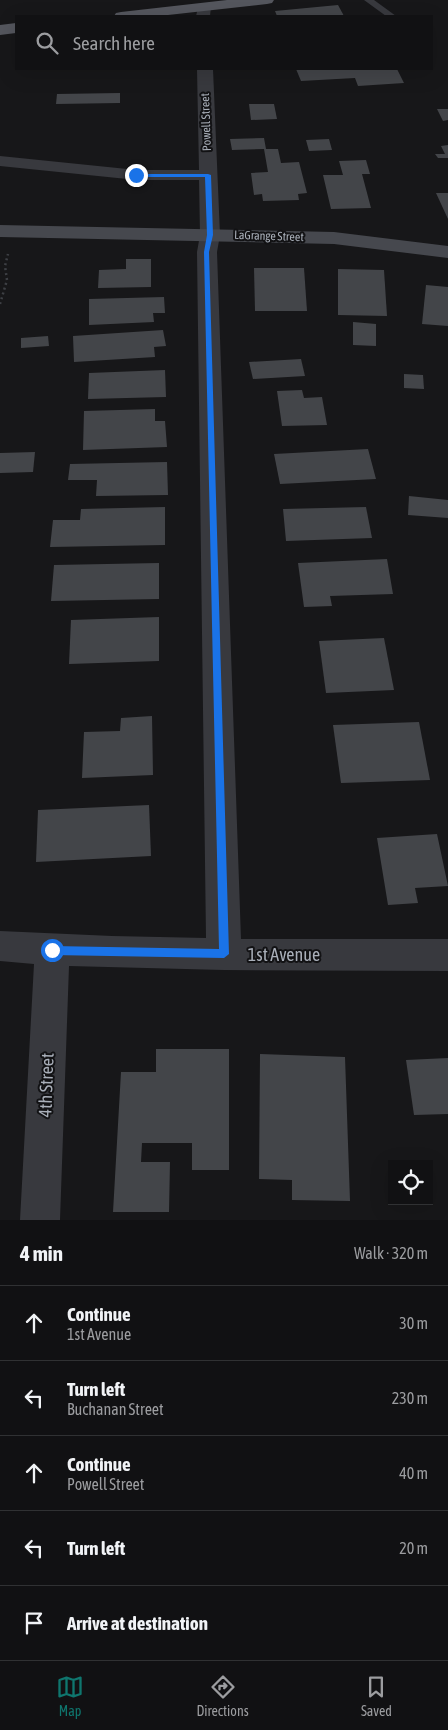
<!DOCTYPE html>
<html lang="en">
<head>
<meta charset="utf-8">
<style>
	:root { --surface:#111113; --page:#1a1a1c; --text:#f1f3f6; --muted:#9c9da0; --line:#303133; --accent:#0f766e }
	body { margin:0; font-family:"Asap Condensed",sans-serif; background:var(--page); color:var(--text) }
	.controls { position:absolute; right:15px; bottom:15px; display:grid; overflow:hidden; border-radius:0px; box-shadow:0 5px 20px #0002 }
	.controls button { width:45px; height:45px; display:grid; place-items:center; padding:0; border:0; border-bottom:1px solid var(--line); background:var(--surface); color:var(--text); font:25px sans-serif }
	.stop { position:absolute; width:15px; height:15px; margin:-11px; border:4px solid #1a73e8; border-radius:50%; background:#fff }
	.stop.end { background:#1a73e8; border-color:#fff; box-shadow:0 1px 5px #0008 }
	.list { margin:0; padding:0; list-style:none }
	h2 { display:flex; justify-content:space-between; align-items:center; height:65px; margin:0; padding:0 20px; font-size:21px }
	h2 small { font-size:16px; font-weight:400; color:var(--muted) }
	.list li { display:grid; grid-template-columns:32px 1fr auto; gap:15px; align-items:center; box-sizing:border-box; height:75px; padding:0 20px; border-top:1px solid var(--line) }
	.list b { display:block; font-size:19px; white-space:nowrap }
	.list p { margin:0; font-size:16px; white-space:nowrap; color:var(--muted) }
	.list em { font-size:16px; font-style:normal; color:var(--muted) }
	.icon { flex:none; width:28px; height:28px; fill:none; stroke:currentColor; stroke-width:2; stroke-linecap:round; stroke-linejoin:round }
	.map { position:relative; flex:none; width:448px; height:1220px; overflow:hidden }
	.search { position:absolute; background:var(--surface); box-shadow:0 5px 20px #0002; left:15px; right:15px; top:15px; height:55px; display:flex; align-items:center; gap:12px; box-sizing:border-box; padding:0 18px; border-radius:0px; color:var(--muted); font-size:19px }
	.sheet { height:440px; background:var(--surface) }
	nav { display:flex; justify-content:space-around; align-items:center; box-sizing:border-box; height:70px; border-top:1px solid var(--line); background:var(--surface); font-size:14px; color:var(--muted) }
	nav a { display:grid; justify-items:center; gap:2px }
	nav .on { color:var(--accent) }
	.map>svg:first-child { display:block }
	.building { fill:#434549 }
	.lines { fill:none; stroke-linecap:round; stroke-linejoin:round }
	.path { stroke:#3e4045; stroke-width:2.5; stroke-dasharray:2 3; stroke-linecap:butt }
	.lane { fill:#38393e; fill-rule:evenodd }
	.street { fill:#38393e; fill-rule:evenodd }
	.secondary { fill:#46484e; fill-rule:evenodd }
	.primary { fill:#54565d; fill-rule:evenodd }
	.route { fill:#1a73e8 }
	.labels { text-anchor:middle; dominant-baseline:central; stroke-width:4; stroke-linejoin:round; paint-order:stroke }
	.far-street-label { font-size:12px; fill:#a9afb9; stroke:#121214 }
	.near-street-label { font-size:18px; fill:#a9afb9; stroke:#121214 }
</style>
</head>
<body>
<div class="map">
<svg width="448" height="1220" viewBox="0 0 448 1220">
	<rect width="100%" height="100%" fill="#171719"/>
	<g class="building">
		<path d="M338 5 344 16H277L275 11Z"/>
		<path d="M296 69H397L404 83 358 86 355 78 301 81Z"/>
		<path d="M120 93V103L56 104 57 94Z"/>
		<path d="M249 104H274L277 119 251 120Z"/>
		<path d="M437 109H448V120L443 121Z"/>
		<path d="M264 138 266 149H278L281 163 299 162 307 193 298 194 299 200 263 201 262 194 254 195 251 173 268 172 264 149 232 150 230 139Z"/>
		<path d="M329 139 332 150 309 151 306 140Z"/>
		<path d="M448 145V158H438L435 154H445L441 146Z"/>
		<path d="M366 160 370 174H362L371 208 331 209 323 175H343L339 161Z"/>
		<path d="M436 193H448V219Z"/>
		<path d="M126 259H151V287L98 288 99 270 126 269Z"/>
		<path d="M254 268H304L307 311H255Z"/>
		<path d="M338 269 384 270 387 316 338 315Z"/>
		<path d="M426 285 448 287V326L422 324Z"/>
		<path d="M164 297 165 313H153L154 322 89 325V299Z"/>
		<path d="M353 322 376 324V346L353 345Z"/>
		<path d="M163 330 166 346 154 347 155 357 74 362 73 336Z"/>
		<path d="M48 336 49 346 21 348V338Z"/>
		<path d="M301 359 305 376 253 379 249 362Z"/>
		<path d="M165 370 166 397 88 399 89 373Z"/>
		<path d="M404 374 423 375 424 389 404 388Z"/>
		<path d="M302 390 304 398 322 397 327 425 282 426 277 391Z"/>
		<path d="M155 409V421H165L167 447 83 450 84 411Z"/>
		<path d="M368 449 376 479 280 484 274 454Z"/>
		<path d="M35 452 33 472 0 473V453Z"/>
		<path d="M167 462 168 495 96 496 97 480H68L70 464Z"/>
		<path d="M409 496 448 500V518L408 515Z"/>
		<path d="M165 507V545L50 547 53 520H80L81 509Z"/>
		<path d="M366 507 372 538 286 541 283 509Z"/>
		<path d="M387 559 393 594 330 596 332 606 304 607 298 563Z"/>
		<path d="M159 563V599L51 601 54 565Z"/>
		<path d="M159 617V661L69 664 71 620Z"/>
		<path d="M384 638 394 690 326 693 319 641Z"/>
		<path d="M152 716 153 775 82 778 84 732 120 731 121 718Z"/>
		<path d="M419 722 430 780 341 783 333 725Z"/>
		<path d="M149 805 151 856 36 862 38 810Z"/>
		<path d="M437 834 448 886 415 888 418 903 388 905 377 838Z"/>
		<path d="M156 1049H229V1170H192V1143H142L141 1162H170L169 1212H113L121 1072H156Z"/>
		<path d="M260 1054 345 1057 350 1201 292 1200V1180L259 1179Z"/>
		<path d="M448 1058V1114L414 1115 406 1060Z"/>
	</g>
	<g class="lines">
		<path class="path" d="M0 304 7 280 5 266 8 254"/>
		<path class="lane" d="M364 0H374L396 16H386Z"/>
		<g class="street">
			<path d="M204 3 209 4 211 7 210 16H196L199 4Z"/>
			<path d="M197 69H213L220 235 217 252 241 939H448V971L224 970 69 966 60 1220H20L34 964 0 961V931L112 936 206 938 197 252 200 235 199 180H137L0 166V156L137 170H199Z"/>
		</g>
		<path class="secondary" d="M0 225 334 232 448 246V258L334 244 0 237Z"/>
		<g class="primary">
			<path d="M227 0H274L272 3 267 4 159 16H114L116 13 121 12Z"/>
			<path d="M16 23V33L0 35V25Z"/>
		</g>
	</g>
	<path class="route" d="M135 174H208L211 175 213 235 209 252 229 954 224 958 52 955 47 950 52 946 219 949 204 252 207 235 205 177H136Z"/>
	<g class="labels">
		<g class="far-street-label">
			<text transform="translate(206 122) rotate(-92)">Powell Street</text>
			<text transform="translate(269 236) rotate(2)">LaGrange Street</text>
		</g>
		<g class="near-street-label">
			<text x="284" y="954">1st Avenue</text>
			<text transform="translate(46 1085) rotate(-88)">4th Street</text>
		</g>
	</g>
</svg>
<div class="controls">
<button><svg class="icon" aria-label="locate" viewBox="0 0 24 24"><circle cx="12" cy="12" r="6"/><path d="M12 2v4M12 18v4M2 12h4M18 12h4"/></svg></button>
</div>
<div class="stop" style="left:52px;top:950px"></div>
<div class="stop end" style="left:136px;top:175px"></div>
<div class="search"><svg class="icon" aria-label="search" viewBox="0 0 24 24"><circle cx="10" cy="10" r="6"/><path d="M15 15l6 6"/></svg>Search here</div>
</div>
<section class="sheet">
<h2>4 min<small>Walk · 320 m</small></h2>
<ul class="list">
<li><svg class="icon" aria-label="ahead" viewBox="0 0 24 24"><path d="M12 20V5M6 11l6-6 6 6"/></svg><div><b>Continue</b><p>1st Avenue</p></div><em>30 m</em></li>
<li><svg class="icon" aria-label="left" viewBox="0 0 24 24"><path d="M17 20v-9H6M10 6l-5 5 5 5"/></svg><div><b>Turn left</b><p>Buchanan Street</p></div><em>230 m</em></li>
<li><svg class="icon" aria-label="ahead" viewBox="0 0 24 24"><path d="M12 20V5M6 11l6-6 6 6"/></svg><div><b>Continue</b><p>Powell Street</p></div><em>40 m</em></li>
<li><svg class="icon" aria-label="left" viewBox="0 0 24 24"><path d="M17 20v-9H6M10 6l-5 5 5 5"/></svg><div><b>Turn left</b></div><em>20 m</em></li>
<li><svg class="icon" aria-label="arrive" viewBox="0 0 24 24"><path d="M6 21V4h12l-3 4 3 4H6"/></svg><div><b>Arrive at destination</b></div></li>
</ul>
</section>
<nav>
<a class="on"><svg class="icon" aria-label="map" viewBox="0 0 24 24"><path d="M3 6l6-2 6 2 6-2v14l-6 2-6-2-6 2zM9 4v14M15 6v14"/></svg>Map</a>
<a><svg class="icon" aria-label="directions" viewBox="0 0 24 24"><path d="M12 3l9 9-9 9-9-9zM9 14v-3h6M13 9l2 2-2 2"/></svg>Directions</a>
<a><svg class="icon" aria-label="saved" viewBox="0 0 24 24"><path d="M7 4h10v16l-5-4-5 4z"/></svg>Saved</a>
</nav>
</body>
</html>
